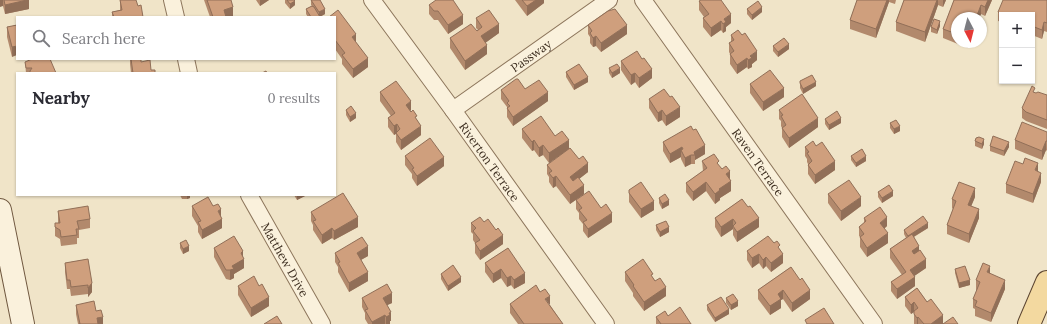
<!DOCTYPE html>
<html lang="en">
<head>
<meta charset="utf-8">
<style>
	:root { --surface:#fff; --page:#f2f2f3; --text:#2b2b33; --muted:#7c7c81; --line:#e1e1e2 }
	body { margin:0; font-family:Lora,serif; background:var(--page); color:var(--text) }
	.controls { position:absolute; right:12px; top:12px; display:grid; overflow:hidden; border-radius:0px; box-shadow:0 1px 3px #0004 }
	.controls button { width:36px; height:36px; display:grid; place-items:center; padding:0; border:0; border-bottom:1px solid var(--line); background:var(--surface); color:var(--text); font:20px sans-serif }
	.compass { position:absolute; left:951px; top:12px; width:36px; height:36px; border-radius:50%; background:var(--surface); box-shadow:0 1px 3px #0004; rotate:173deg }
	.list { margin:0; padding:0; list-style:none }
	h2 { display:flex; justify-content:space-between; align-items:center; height:52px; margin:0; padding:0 16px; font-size:17px }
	h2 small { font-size:13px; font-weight:400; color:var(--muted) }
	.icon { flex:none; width:22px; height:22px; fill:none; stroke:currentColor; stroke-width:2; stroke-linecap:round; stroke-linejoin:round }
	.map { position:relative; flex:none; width:1047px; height:324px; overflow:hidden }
	.search { position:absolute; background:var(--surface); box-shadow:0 1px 3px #0004; left:16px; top:16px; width:320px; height:44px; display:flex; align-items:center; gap:10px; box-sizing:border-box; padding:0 14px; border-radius:0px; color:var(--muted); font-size:15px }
	.panel { position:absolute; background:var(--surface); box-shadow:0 1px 3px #0004; left:16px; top:72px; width:320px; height:124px; border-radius:0px }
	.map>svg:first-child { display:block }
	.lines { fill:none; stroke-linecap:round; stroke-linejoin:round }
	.street-casing { stroke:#8d765c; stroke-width:18 }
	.secondary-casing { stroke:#6f573f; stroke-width:24 }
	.primary-casing { stroke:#5b4430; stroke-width:24 }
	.street { stroke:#faf1dc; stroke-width:16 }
	.secondary { stroke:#faf1dc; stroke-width:22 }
	.primary { stroke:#f3d9a0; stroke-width:22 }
	.wall { fill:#b2896c }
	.shaded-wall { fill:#916f58 }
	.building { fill:#cf9f7d; stroke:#916f58 }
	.labels { text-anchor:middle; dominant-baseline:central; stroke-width:4; stroke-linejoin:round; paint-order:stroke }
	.street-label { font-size:12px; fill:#3d2e20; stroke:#f7eed8 }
</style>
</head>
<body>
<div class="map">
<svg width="1047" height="324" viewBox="0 0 1047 324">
	<rect width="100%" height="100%" fill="#f0e4c8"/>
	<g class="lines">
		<g class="street-casing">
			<g id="street">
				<path d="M172 0 176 17"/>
				<path id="s1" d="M372 0 453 110 606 324"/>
				<path id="s2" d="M643 0 874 324"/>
				<path d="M186 59 189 73"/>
				<path id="s3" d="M453 110 609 0"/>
				<path id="s4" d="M249 195 322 324"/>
			</g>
		</g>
		<g class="secondary-casing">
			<path id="secondary" d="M0 210 23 324"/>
		</g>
		<g class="primary-casing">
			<path id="primary" d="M1029 324 1047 282"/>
		</g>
		<use href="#street" class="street"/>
		<use href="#secondary" class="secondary"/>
		<use href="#primary" class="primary"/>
	</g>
	<g class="wall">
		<path d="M0 0H29V9L5 14 3 6Z"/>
		<path d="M120 0 138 6 143 17H112V12L120 10Z"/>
		<path d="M204 0H231L233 16 230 17H210Z"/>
		<path d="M256 0H269L260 6Z"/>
		<path d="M285 0H294L295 5 290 9 285 3Z"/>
		<path d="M311 0 325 14 320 17H308L306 14V9L312 6 311 5Z"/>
		<path d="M515 0H544V3L527 16Z"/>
		<path d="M857 0H896L895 4 889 2 876 38 850 29V20Z"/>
		<path d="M904 0H946L943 7 938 5 925 42 896 31V22Z"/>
		<path d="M954 0H992L985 16 981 14 979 18H957V42H970L968 48 943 38V29Z"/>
		<path d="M1047 0V32L1044 31 1042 39 1032 35V15H1002V22L998 21V12Z"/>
		<path d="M699 1 731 23 726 27V31L723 33 721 30 711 37 703 27V18L704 17 699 10Z"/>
		<path d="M429 5 463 24 448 34 438 20H434L429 14Z"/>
		<path d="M747 9 762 12 752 20 747 14Z"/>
		<path d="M335 17 356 43 368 67 353 78 342 64V59L335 49Z"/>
		<path d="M476 18 499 33 485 43 487 54 465 70 450 48V38L478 30 476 28Z"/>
		<path d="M17 25 12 57 7 37V27Z"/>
		<path d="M588 25 627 34 601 52 596 46 593 47 590 43V37L588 34Z"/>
		<path d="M940 26 937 34 931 32V27Z"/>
		<path d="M731 35 757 60 752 64V67L748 69 747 67 737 74 730 64V54L729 52V43L731 42Z"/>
		<path d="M773 46 789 49 778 57 773 51Z"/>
		<path d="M130 59H141V62L155 73H131L130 64Z"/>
		<path d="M621 61 652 78 639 88 635 82 631 85 621 70Z"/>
		<path d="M25 62 56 73H26Z"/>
		<path d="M609 68 620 73 612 78 609 73Z"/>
		<path d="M566 72 588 82 574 90 566 77Z"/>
		<path d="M1017 81H1025L1024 84Z"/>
		<path d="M800 83 816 86 803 94 800 88Z"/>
		<path d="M750 84 784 97 763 111 750 93Z"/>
		<path d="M525 89 548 101 513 126 507 117V107L501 99V90Z"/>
		<path d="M380 92 411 110 410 111 417 120 421 135 401 150 396 142V134L394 135 388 127V118L391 116 380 101Z"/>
		<path d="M1035 93 1047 95V129L1026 121 1022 118V108Z"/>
		<path d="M649 99 680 117 666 126 662 120 658 122 649 108Z"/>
		<path d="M346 110 356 118 350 122 346 115Z"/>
		<path d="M779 110 818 127 789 148 782 137V128L781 126V121L779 119Z"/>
		<path d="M825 119 841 123 829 130 825 124Z"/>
		<path d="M890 123 900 131 894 134 890 128Z"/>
		<path d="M522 129 555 136 569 149 549 163 543 155 539 157 534 150 532 151 522 138Z"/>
		<path d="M1047 132V151L1046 150 1042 160 1015 149V140Z"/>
		<path d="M975 141 984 144 982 149 975 146Z"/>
		<path d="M663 142 705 154 695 160V164H691L685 167 681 159V157L670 163 663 151Z"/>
		<path d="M816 146 835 170 815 184 808 174V164L807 162V159L805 156V147Z"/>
		<path d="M990 146 1009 147 1004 156 990 151Z"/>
		<path d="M405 156 444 166 417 186 412 178V174L405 165Z"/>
		<path d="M851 156 866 161 856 167 851 160Z"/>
		<path d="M702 161 719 166 730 179 731 191 720 198V200L715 204 706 191 693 201 686 192V183L703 171Z"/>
		<path d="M547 165 588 172 579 179 584 194 570 204 556 186 553 188 549 182V177L547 174Z"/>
		<path d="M1038 171 1041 182 1033 203 1006 193V184Z"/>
		<path d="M629 190 654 210 641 218 629 202Z"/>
		<path d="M878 192 893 196 882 203 878 197Z"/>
		<path d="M828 194 861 206 841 221 828 203Z"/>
		<path d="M180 195H190V198L187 199H182Z"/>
		<path d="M294 195H307L297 200Z"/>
		<path d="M975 197 971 206 979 218 969 243 947 234V225L953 209 952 208V199Z"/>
		<path d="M659 198 669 205 662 209 659 203Z"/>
		<path d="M742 199 759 227 737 242 733 235V229L721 237 715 227V218Z"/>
		<path d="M576 200 601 208 612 222 588 238 583 231V224L579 219V213L576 209Z"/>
		<path d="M192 206H213L221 217 222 228 202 239 198 232V226L192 216Z"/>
		<path d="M58 211 90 219V228L79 230V238H77V244L61 246 60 239 55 236V223H58Z"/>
		<path d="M311 212 358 227 334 240 332 238 322 244 313 230V225L311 221Z"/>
		<path d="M864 218 887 226 884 229 888 243 867 257 860 247V237L859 236V227L864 223Z"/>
		<path d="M484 222 503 244 480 260 475 253V243L473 240V234L471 232V223Z"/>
		<path d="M656 225 669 232 660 237 656 230Z"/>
		<path d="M928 228 914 237 926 268 914 276 915 286 897 299 891 291V282L902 275 890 258V249L906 238 904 234V230Z"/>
		<path d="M180 243 189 251 183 254 180 248Z"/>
		<path d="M774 243 780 250 783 263 771 272 766 266 763 269 759 263 752 268 747 260V251Z"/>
		<path d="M214 248 243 257 244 268 234 274V278L230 280 226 279 214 257Z"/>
		<path d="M508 248 525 283 514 289 511 285 507 287 501 278 493 283 485 272V263Z"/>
		<path d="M335 253 368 256 361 260 368 281 349 292 338 272V267L335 262Z"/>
		<path d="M88 259 92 292 88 297V294L71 296 70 289H67L65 272V263Z"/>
		<path d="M791 267 810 299 792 312 783 299 781 300V308L770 315 758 299V290Z"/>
		<path d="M955 269 970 285 959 288 955 273Z"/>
		<path d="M625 272 653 278 666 296 644 311 633 296V293L625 281Z"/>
		<path d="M441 274 461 282 448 291 441 279Z"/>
		<path d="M990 274 1005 289 991 322 975 316V309L973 308V299L977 290H976V280Z"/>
		<path d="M238 286 269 306 251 317 238 295Z"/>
		<path d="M917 288 943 324H914V312L911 314 905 306V297Z"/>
		<path d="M362 298 392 303 387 305 391 321H390V324H368L365 319V313L362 307Z"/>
		<path d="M726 298 738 306 731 310 726 303Z"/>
		<path d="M510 304 550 305 563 324H518L510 313Z"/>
		<path d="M76 305 96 311 103 324H78L76 314Z"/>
		<path d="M707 305 729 314 715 322 707 310Z"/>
		<path d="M668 316 692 324H656V317Z"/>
	</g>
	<g class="shaded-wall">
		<path d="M0 0H3V6L0 7Z"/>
		<path d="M27 0H29V9L5 14V5Z"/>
		<path d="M260 0H269L260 6Z"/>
		<path d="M536 0H544V3L527 16V6Z"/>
		<path d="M887 0H889V2L876 38V29Z"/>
		<path d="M937 0H938V5L925 42V32Z"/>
		<path d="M943 0H946L943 7Z"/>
		<path d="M988 0H992L985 16V7Z"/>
		<path d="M295 1V5L290 9V4Z"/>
		<path d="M981 5V14L979 18H976Z"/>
		<path d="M233 7V16L230 17H224V10Z"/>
		<path d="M762 7V12L752 20V15Z"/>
		<path d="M325 9V14L319 17V12Z"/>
		<path d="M731 14V23L726 27V31L723 33 724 19Z"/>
		<path d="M463 15V24L448 34V25Z"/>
		<path d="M721 21V30L711 37V28Z"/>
		<path d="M940 21V26L937 34V30Z"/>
		<path d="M1044 22V31L1042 39V30Z"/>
		<path d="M499 24V33L481 46V36Z"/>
		<path d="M627 25V34L601 52V43Z"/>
		<path d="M356 34V43L352 37Z"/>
		<path d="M596 36V46L593 47V38Z"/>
		<path d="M968 42H970L968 48Z"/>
		<path d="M789 44V49L778 57V52Z"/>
		<path d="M487 45V54L465 70V61Z"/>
		<path d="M17 46V55L12 57V47Z"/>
		<path d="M757 51V60L752 64V67L748 69V60L750 56Z"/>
		<path d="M368 58V67L353 78V69Z"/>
		<path d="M747 58V67L737 74V65Z"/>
		<path d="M620 68V73L612 78V73Z"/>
		<path d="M652 69V78L639 88V78Z"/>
		<path d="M635 73V82L631 85V75Z"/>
		<path d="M588 77V82L574 90V85Z"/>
		<path d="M816 82V86L803 94V89Z"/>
		<path d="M784 88V97L763 111V102Z"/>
		<path d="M548 92V101L513 126V117Z"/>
		<path d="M411 101V110L406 114V105Z"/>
		<path d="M680 107V117L666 126V116Z"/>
		<path d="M662 110V120L658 122V113Z"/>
		<path d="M356 113V118L350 122V117Z"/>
		<path d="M818 118V127L789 148V138Z"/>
		<path d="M841 118V123L829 130V125Z"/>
		<path d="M397 124V133L394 135V126Z"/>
		<path d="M421 126V135L401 150V140Z"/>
		<path d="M900 126V131L894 134V129Z"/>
		<path d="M984 139V144L982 149V144Z"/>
		<path d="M534 140V150L532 151V142Z"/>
		<path d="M569 140V149L549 163V153Z"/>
		<path d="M1046 141V150L1042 160V151Z"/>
		<path d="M1009 142V147L1004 156V151Z"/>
		<path d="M543 145V155L539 157V148Z"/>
		<path d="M705 145V154L695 160V155L694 152Z"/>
		<path d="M682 147V153L681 150V157L670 163V154Z"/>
		<path d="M691 155V164L685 167V158Z"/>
		<path d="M866 156V161L856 167V163Z"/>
		<path d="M444 157V166L417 186V176Z"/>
		<path d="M835 161V170L815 184V175Z"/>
		<path d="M588 163V172L570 186V177Z"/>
		<path d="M1038 163V172L1035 170Z"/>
		<path d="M730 171V180L726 174Z"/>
		<path d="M1041 173V182L1033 203V194Z"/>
		<path d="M556 176V186L553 188V178Z"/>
		<path d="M731 181V191L720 198V200L715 204V194L719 189Z"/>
		<path d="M706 182V191L693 201V192Z"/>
		<path d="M584 185V194L570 204V195Z"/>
		<path d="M975 188V197L968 214V205Z"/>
		<path d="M893 191V196L882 203V198Z"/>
		<path d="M187 195H190V198L187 199Z"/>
		<path d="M297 195H307L297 200Z"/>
		<path d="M861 197V206L841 221V211Z"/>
		<path d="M669 200V205L662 209V204Z"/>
		<path d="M654 201V210L641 218V209Z"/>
		<path d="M221 209V218L218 211Z"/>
		<path d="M979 209V218L969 243V234Z"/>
		<path d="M612 213V222L588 238V229Z"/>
		<path d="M358 217V227L334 240V231Z"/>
		<path d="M887 217V226L880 232V223Z"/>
		<path d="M759 218V227L737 242V232Z"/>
		<path d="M222 219V228L202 239V230Z"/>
		<path d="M733 219V227V226V229L721 237V227Z"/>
		<path d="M928 223V228L908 240V236Z"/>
		<path d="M669 227V232L660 237V232Z"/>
		<path d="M332 228V238L322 244V235Z"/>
		<path d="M888 233V243L867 257V248Z"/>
		<path d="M503 235V244L480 260V251Z"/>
		<path d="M189 246V251L183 254V249Z"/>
		<path d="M368 246V256L357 262V253Z"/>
		<path d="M919 246V255L912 260V251Z"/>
		<path d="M243 251V260L244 259V268L234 274V278L230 280V270L232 266 241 253Z"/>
		<path d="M759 254V263L752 268V258Z"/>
		<path d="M783 254V263L771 272V263Z"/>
		<path d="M766 257V266L763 269V260Z"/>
		<path d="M926 259V268L910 279V270Z"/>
		<path d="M990 266V275L987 272Z"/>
		<path d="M501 269V278L493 283V274Z"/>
		<path d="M368 272V281L349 292V283Z"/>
		<path d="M525 273V283L514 289V280Z"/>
		<path d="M511 276V285L507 287V278Z"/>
		<path d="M461 277V282L448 291V286Z"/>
		<path d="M915 277V286L897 299V289Z"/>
		<path d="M970 280V285L959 288V283Z"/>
		<path d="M1005 280V289L991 322V313Z"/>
		<path d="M92 283V292L88 297V288Z"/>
		<path d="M666 287V296L644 311V302Z"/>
		<path d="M783 290V299L781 300V308L770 315V306L778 294Z"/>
		<path d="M810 290V299L792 312V303Z"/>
		<path d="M392 293V303L383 307V298Z"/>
		<path d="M550 296V305L545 299Z"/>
		<path d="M269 297V306L251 317V308Z"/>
		<path d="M738 301V306L731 310V305Z"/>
		<path d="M914 302V312L911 314V305Z"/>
		<path d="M729 309V314L715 322V318Z"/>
		<path d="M391 312V321H390V324H386V317L389 313Z"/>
		<path d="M385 315V324H372V322Z"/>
		<path d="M943 315V324H931Z"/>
		<path d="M103 317V324H97V318Z"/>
		<path d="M918 317V324H917V318Z"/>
	</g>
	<g class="building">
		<path d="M4 0H27L5 5Z"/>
		<path d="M120 0H136L138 6 141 5 143 17H114L112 12 122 10Z"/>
		<path d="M207 0H231L233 7 224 10 226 17H213Z"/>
		<path d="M287 0H294L295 1 290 4Z"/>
		<path d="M311 0H320L325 9 319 12Z"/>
		<path d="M436 0H453L463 15 448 25 438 11H434L429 5Z"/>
		<path d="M522 0H536L527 6Z"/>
		<path d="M701 0H721L731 14 724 19 726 22 723 24 721 21 711 28 703 18 709 14 699 1Z"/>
		<path d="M857 0H887L876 29 850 20Z"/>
		<path d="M904 0H937L925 32 896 22Z"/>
		<path d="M954 0H988L985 7 981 5 976 18H957V34L943 29Z"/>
		<path d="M1003 0H1047V23L1044 22 1042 30 1032 26V15H1007L998 12Z"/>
		<path d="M758 1 762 7 752 15 747 9Z"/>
		<path d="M312 6 314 7 320 17H311L306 9Z"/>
		<path d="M615 9 627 25 601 43 596 36 593 38 590 33 592 31 588 25 608 11Z"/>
		<path d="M338 10 356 34 352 37 368 58 353 69 342 55 345 53 335 40V17H329Z"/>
		<path d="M489 10 499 24 481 36 487 45 465 61 450 38 471 24 477 31 482 27 476 18Z"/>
		<path d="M934 19 940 21 937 30 931 27Z"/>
		<path d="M17 25V46L12 47 7 27Z"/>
		<path d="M738 30 742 35 745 33 757 51 750 56 752 58 748 60 747 58 737 65 730 54 734 51 729 43 734 40 731 35Z"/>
		<path d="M784 38 789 44 778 52 773 46Z"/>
		<path d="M637 51 642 59 644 58 652 69 639 78 635 73 631 75 621 61Z"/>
		<path d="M32 59H50L56 73H30V71L32 68H26L25 62Z"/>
		<path d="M131 59H141V62L150 60 151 70H155V73H133Z"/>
		<path d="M579 64 588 77 574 85 566 72Z"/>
		<path d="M617 64 620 68 612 73 609 68Z"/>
		<path d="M770 70 784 88 763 102 750 84Z"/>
		<path d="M266 71 267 73H262Z"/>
		<path d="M812 75 816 82 803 89 800 83V81Z"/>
		<path d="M516 79H518L525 89 539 80 548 92 513 117 507 108 510 106 507 103 509 101 501 90Z"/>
		<path d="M396 81 411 101 406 105 411 112 413 110 417 116 415 117 421 126 401 140 396 133 400 129 397 124 394 126 388 118 395 113 380 92Z"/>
		<path d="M1032 86 1035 88 1033 92 1036 93 1038 92 1047 95V120L1026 112 1022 108Z"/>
		<path d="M664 89 670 97 672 96 680 107 666 116 662 110 658 113 649 99Z"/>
		<path d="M802 94 818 118 789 138 782 128 786 125 781 116 783 115 779 110Z"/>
		<path d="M351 106 356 113 350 117 346 110Z"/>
		<path d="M837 111 841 118 829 125 825 119Z"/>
		<path d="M541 116 555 136 562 131 569 140 549 153 543 145 539 148 534 140 532 142 522 129Z"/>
		<path d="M896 120 900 126 894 129 890 123Z"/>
		<path d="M1022 122 1047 132V141H1046L1042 151 1015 140Z"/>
		<path d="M691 126 693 130 696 129 705 145 694 152 695 155H691L685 158 681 150 683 149 682 147 670 154 663 142Z"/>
		<path d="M993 136 1009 142 1004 151 990 146Z"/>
		<path d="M979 137 984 139 982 144 975 141 976 138Z"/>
		<path d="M430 138 444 157 417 176 412 169 414 168 405 156Z"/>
		<path d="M813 141 816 146 822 142 835 161 815 175 808 165 812 161 807 153 809 152 805 147Z"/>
		<path d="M570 148 579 159 583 156 588 163 570 177 573 181 578 177 584 185 570 195 556 176 553 178 549 173 552 171 547 165Z"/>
		<path d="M862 149 866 156 856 163 851 156Z"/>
		<path d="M714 154 719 161 717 163 722 169 726 166 730 171 726 174 731 181 719 189 720 190 715 194 706 182 693 192 686 183 707 168 702 161Z"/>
		<path d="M1025 158 1038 163 1035 170 1041 173 1033 194 1006 184 1015 161 1023 164Z"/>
		<path d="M849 180 861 197 841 211 828 194Z"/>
		<path d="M641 182 654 201 641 209 629 193V190Z"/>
		<path d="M959 182 975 188 968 205 979 209 969 234 947 225 956 201 952 199Z"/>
		<path d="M889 185 893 191 882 198 878 192Z"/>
		<path d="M589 191 601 208 606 204 612 213 588 229 583 222 587 220 579 210 582 208 576 200Z"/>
		<path d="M343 193 358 217 334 231 332 228 322 235 313 221 316 220 311 212Z"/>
		<path d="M665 194 669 200 662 204 659 198Z"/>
		<path d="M208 197 213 206 218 204 221 209 218 211 222 219 202 230 198 222 201 221 192 206Z"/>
		<path d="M742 199 748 207 750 206 759 218 737 232 733 226 736 223 733 219 721 227 715 218Z"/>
		<path d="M88 206 90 219 77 221 79 229H76L77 235 61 237 60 230 55 227V223H60L58 211Z"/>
		<path d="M880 207 887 217 880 223 888 233 867 248 860 237 864 234 859 227 866 221 864 218Z"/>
		<path d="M923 216 928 223 908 236 904 230Z"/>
		<path d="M480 217 484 222 488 219 496 230 498 228 503 235 480 251 475 243 480 240 473 231 476 228 471 223Z"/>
		<path d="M666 221 669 227 660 232 656 225Z"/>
		<path d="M912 234 919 246 912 251 914 254 920 250 926 259 910 270 915 277 897 289 891 282 906 272 890 249Z"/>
		<path d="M234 236 243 251 241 253 244 259 232 266 234 269 230 270H226L214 248Z"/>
		<path d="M768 236 774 243 777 241 780 245 778 247 783 254 771 263 766 257 763 260 759 254 752 258 747 251Z"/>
		<path d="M362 237 368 246 357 253 368 272 349 283 338 263 340 262 335 253Z"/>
		<path d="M186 240 189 246 183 249 180 243Z"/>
		<path d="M508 248 525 273 514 280 511 276 507 278 501 269 493 274 485 263Z"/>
		<path d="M88 259 92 283 88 288V285L71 287 70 280H67L65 263Z"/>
		<path d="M643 259 653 274 651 275 655 281 660 278 666 287 644 302 633 286 634 285 625 272Z"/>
		<path d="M983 263 990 266 987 272 1005 280 991 313 975 306 977 301 973 299 980 282 976 280Z"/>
		<path d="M453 265 461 277 448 286 441 274Z"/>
		<path d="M965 266 970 280 959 283 955 269Z"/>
		<path d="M791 267 800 280 802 278 810 290 792 303 783 290 778 294 781 299 770 306 758 290Z"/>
		<path d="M254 276 259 286 262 284 269 297 251 308 238 286Z"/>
		<path d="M387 284 392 293 383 298 391 312 389 313 390 315 386 317 385 315 372 322 365 310 368 309 362 298Z"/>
		<path d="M536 285 540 292 545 289 550 296 545 299 563 324H524L510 304Z"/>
		<path d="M917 288 927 302 931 299 943 315 931 324H924L918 317 917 318 914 314V311L918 308 914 302 911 305 905 297Z"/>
		<path d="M733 294 738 301 731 305 726 298Z"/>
		<path d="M721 297 729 309 715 318 707 305Z"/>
		<path d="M94 301 96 311 101 310 103 317 97 318 98 324H79H80L76 305Z"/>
		<path d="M680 307 691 324H661L656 317 665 311 668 316Z"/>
		<path d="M824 308 834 324H807L805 320Z"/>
		<path d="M277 316 282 324H264Z"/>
		<path d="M953 317 958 324H943Z"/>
	</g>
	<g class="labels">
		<g class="street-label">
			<text stroke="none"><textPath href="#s3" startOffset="95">Passway</textPath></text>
			<text stroke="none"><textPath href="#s1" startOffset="200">Riverton Terrace</textPath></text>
			<text stroke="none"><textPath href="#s2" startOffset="199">Raven Terrace</textPath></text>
			<text stroke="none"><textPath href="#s4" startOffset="74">Matthew Drive</textPath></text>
		</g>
	</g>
</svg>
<div class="controls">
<button>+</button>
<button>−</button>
</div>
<svg class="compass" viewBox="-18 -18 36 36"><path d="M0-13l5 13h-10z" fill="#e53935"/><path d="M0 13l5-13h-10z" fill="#7c7c81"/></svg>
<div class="search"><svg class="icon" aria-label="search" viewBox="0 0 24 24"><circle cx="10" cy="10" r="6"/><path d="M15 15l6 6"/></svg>Search here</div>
<section class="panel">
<h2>Nearby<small>0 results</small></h2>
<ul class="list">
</ul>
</section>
</div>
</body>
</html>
